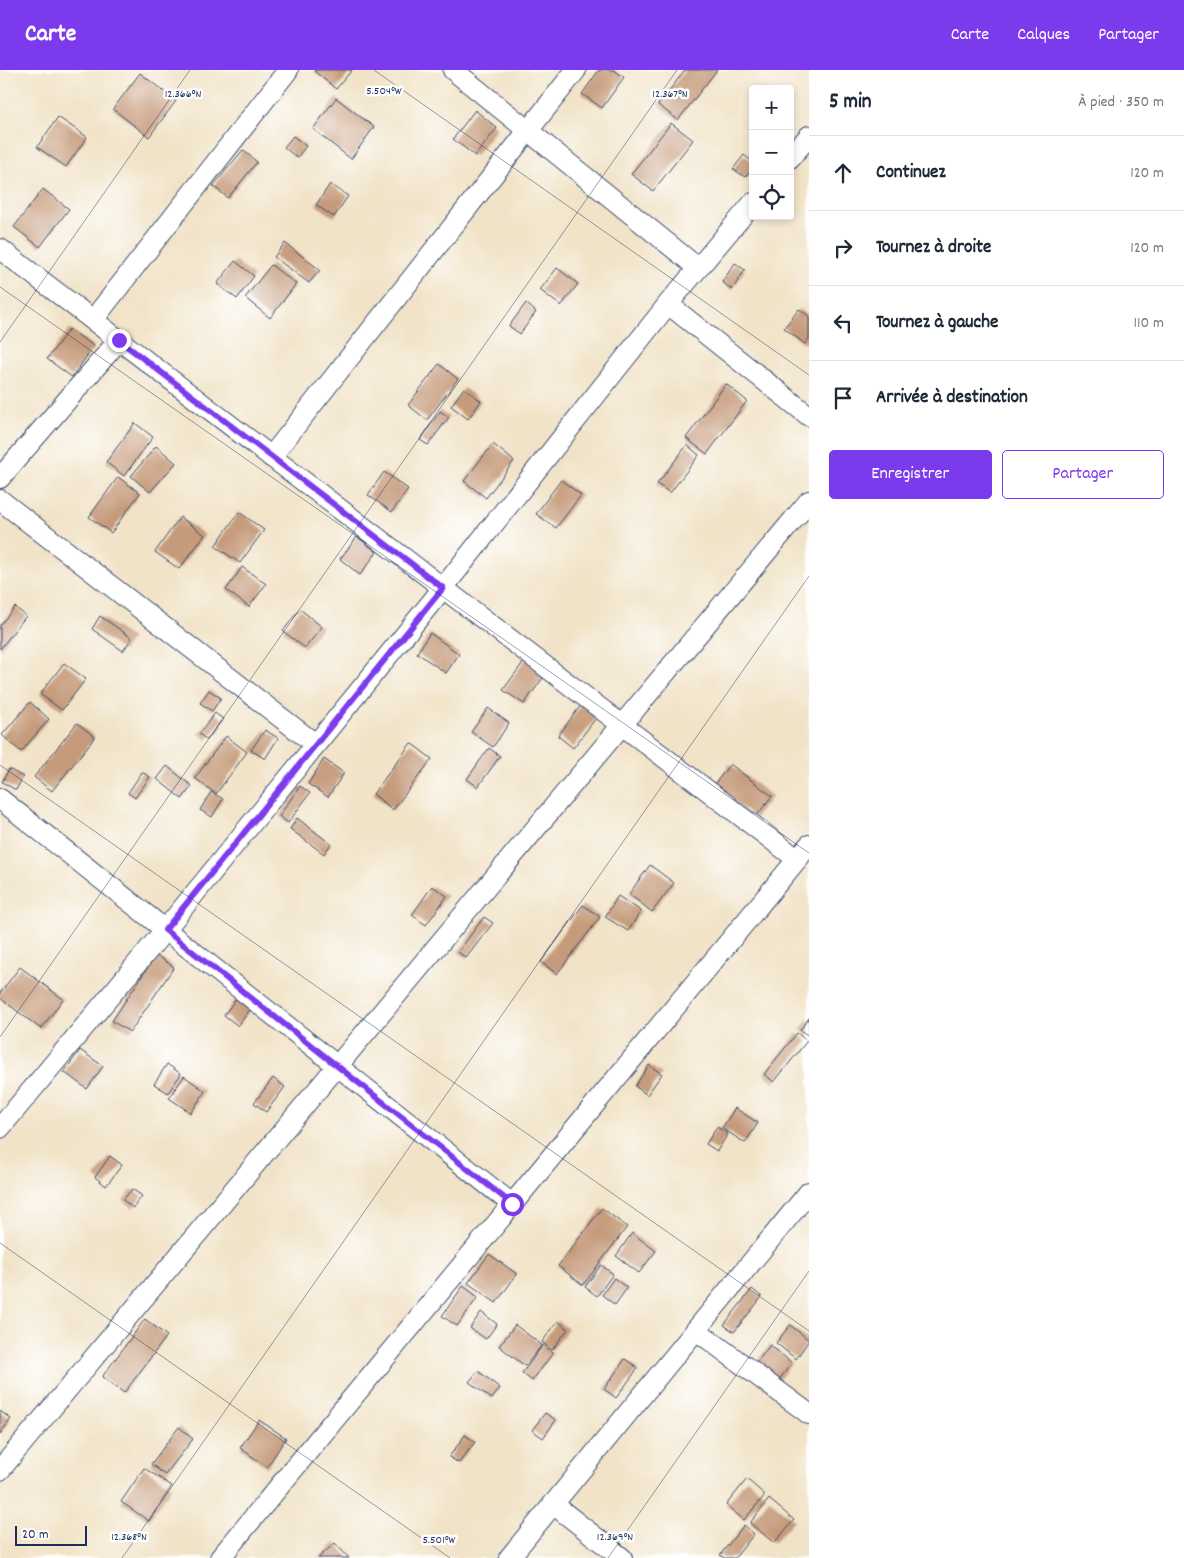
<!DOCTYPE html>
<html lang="fr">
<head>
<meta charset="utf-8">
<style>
	:root { --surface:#fff; --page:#f6f6f7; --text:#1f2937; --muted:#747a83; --line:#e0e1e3; --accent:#7c3aed }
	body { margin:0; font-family:Dekko,sans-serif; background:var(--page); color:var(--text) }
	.controls { position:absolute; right:15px; top:15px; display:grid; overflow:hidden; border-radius:5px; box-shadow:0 2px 8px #0003 }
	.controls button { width:45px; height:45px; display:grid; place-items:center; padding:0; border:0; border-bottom:1px solid var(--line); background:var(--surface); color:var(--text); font:25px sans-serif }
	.scale { position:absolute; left:15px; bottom:12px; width:72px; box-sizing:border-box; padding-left:5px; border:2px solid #1b2f5e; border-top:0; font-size:14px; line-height:18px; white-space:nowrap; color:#1b2f5e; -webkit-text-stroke:4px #fff; paint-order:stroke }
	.stop { position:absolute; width:15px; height:15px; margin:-11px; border:4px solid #7c3aed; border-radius:50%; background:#fff }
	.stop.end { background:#7c3aed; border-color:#fff; box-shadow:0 1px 5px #0008 }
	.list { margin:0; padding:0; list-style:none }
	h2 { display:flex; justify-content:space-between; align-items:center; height:65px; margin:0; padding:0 20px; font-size:21px }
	h2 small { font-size:16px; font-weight:400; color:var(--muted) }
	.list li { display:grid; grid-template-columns:32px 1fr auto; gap:15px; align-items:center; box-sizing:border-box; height:75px; padding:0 20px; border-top:1px solid var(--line) }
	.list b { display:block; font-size:19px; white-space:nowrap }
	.list em { font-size:16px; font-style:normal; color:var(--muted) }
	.actions { display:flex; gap:10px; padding:15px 20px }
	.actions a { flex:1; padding:11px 0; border:1px solid var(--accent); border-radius:5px; text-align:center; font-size:18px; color:var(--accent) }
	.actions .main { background:var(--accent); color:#fff }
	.icon { flex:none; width:28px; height:28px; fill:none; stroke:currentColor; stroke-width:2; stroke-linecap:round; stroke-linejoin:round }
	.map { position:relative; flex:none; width:809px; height:1488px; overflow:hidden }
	header { display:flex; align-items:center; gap:30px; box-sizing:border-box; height:70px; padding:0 25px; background:var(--accent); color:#fff }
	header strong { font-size:24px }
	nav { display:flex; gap:28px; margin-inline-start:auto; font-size:18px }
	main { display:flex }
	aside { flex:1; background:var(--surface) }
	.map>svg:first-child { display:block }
	.building { fill:#c69b7b }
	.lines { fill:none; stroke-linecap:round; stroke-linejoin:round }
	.street-casing { stroke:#3b4a6e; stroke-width:22 }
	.street { stroke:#fff; stroke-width:20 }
	.route { stroke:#7c3aed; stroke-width:6 }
	.ticks { fill:none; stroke:#1b2f5e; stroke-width:1; stroke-opacity:0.45 }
	.ticks-label { font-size:12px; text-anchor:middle; fill:#1b2f5e; stroke:#fff; stroke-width:5; stroke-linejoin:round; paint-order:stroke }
</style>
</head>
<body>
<header>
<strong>Carte</strong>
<nav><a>Carte</a><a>Calques</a><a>Partager</a></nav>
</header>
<main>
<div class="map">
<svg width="809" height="1488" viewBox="0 0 809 1488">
	<rect width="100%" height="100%" fill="#fff"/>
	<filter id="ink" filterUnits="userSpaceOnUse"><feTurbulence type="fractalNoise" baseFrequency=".02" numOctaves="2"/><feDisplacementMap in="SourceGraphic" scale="10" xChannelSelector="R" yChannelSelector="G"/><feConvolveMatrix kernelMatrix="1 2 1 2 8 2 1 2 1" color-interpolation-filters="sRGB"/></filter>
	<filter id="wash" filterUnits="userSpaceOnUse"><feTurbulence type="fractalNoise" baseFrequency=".0096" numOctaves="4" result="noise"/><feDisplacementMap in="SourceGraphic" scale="20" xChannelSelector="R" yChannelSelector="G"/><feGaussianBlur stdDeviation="1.12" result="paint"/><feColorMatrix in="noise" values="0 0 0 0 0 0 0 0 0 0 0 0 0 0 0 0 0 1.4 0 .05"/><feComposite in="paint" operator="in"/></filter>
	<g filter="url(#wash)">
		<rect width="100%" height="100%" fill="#f1e3c7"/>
		<g id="blocks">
			<g class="building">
				<path d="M315 0H352L336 19 314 1Z"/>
				<path d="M599 0H614L624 7 602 38 582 24Z"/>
				<path d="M685 0H717L678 50 658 35Z"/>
				<path d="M140 3 176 31 149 67 113 39Z"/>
				<path d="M336 28 374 57 351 89 313 59Z"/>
				<path d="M475 40 497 58 475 86 453 69Z"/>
				<path d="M58 47 87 67 66 97 37 77Z"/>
				<path d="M671 53 693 70 653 121 631 104Z"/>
				<path d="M293 66 306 76 297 88 284 77Z"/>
				<path d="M243 80 257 92 228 128 213 116Z"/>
				<path d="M744 85 753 92V98L745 107 733 99Z"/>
				<path d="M330 114 348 126 334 147 316 135Z"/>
				<path d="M43 119 69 139 40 177 14 157Z"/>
				<path d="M285 173 320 200 309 213 274 187Z"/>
				<path d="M235 191 254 206 237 229 217 214Z"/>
				<path d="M735 193 745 200 732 220 722 212Z"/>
				<path d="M271 195 296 214 270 248 245 228Z"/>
				<path d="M557 198 578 214 561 236 540 220Z"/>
				<path d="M526 233 536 242 520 264 509 256Z"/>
				<path d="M799 239 809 246V268L805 274 784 258Z"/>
				<path d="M69 259 94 276 72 307 47 289Z"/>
				<path d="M439 294 458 309 427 350 408 335Z"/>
				<path d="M726 314 747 331 707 384 686 368Z"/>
				<path d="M464 318 481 331 468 349 451 336Z"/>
				<path d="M440 341 449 347 428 375 420 370Z"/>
				<path d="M135 353 153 367 124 406 106 392Z"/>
				<path d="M493 374 514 391 486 428 464 411Z"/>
				<path d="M687 375 699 385 670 423 657 414Z"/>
				<path d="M156 376 176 393 150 422 131 406Z"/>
				<path d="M384 402 408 419 392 442 368 425Z"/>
				<path d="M118 407 140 423 111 463 89 447Z"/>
				<path d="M561 410 581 425 556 458 536 444Z"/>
				<path d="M239 442 264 460 240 493 215 476Z"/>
				<path d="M180 447 205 465 179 499 155 482Z"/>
				<path d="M357 467 377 482 360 505 340 489Z"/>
				<path d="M242 497 266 514 249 537 226 520Z"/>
				<path d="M15 537 26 546 0 579V555Z"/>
				<path d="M300 539 322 557 305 578 283 561Z"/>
				<path d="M100 546 132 568 123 581 92 559Z"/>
				<path d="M430 563 459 584 446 603 417 583Z"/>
				<path d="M528 586 548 601 524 634 503 620Z"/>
				<path d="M64 593 86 609 62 640 40 624Z"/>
				<path d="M209 620 221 628 212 641 200 633Z"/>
				<path d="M587 627 603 639 573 678 558 666Z"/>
				<path d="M30 632 49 649 21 682 2 665Z"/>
				<path d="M488 638 509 653 493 677 471 662Z"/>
				<path d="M215 643 223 649 207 670 199 664Z"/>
				<path d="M77 653 95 667 52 721 34 707Z"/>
				<path d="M265 660 278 668 265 689 251 680Z"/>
				<path d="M226 666 247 682 216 724 195 708Z"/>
				<path d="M411 673 432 689 393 740 373 724Z"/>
				<path d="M489 678 500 686 478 717 467 709Z"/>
				<path d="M324 689 344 703 328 727 308 714Z"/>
				<path d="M730 694 772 726 755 748 714 715Z"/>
				<path d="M167 696 192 716 182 729 157 709Z"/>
				<path d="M9 699 23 707 16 720 2 712Z"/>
				<path d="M142 702 150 707 135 728 128 723Z"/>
				<path d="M300 716 310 723 288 753 279 746Z"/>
				<path d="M211 722 223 729 212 747 200 740Z"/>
				<path d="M297 748 331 774 324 784 290 759Z"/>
				<path d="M650 795 674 813 652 842 629 824Z"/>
				<path d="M432 816 447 826 426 855 412 845Z"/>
				<path d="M618 826 641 841 628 861 605 847Z"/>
				<path d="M583 835 600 847 557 904 541 892Z"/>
				<path d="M484 847 493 853 466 888 458 882Z"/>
				<path d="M156 885 174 897 130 962 112 951Z"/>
				<path d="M20 897 63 929 41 959 0 928V923Z"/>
				<path d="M238 926 252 937 238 956 224 945Z"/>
				<path d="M809 948V966L800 960Z"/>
				<path d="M797 963 807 971 774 1012 764 1004Z"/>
				<path d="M80 980 103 996 87 1019 64 1002Z"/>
				<path d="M167 994 181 1004 168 1023 154 1014Z"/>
				<path d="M649 995 662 1004 647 1025 635 1016Z"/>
				<path d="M184 1006 205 1021 191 1043 169 1028Z"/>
				<path d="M273 1008 285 1017 266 1042 254 1033Z"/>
				<path d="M735 1038 758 1053 745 1073 722 1058Z"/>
				<path d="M717 1057 728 1064 717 1081 706 1074Z"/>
				<path d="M110 1086 122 1095 106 1116 95 1107Z"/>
				<path d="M132 1119 142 1126 133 1138 123 1130Z"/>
				<path d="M602 1138 627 1157 583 1215 558 1196Z"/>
				<path d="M632 1163 656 1181 639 1203 616 1186Z"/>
				<path d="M489 1184 517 1204 496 1233 468 1213Z"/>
				<path d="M601 1195 613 1204 597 1226 585 1217Z"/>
				<path d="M614 1208 627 1218 615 1235 602 1225Z"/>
				<path d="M463 1216 478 1227 457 1256 442 1246Z"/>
				<path d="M752 1219 762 1227 734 1262 724 1255Z"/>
				<path d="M481 1242 497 1254 486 1269 470 1258Z"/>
				<path d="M145 1249 167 1266 124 1323 102 1307Z"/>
				<path d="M558 1251 568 1259 552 1280 542 1272Z"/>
				<path d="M515 1255 542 1275 525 1296 499 1276Z"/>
				<path d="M790 1255 809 1270 796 1289 776 1273Z"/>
				<path d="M543 1275 553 1283 532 1311 522 1303Z"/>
				<path d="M770 1275 792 1293 778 1311 755 1294Z"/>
				<path d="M625 1289 638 1298 616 1328 604 1319Z"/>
				<path d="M478 1301 500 1318 492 1329 469 1312Z"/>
				<path d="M0 1341 11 1349 0 1364Z"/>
				<path d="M545 1343 556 1350 543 1368 532 1360Z"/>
				<path d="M259 1350 286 1368 267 1397 240 1378Z"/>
				<path d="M179 1357 193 1369 165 1405 151 1394Z"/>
				<path d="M465 1365 475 1372 459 1393 449 1387Z"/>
				<path d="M144 1398 172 1416 149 1451 121 1432Z"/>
				<path d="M747 1409 765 1425 744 1450 726 1435Z"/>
				<path d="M769 1429 794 1450 774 1473 750 1453Z"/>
				<path d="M744 1455 754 1464 735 1488H724L720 1485Z"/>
				<path d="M335 1473 349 1488H318Z"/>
			</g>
		</g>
	</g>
	<g filter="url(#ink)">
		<use href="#blocks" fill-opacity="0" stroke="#3b4a6e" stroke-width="1"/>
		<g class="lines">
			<g class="street-casing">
				<g id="street">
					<path d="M453 0 698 198"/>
					<path d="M790 88 809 66"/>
					<path d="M0 179 797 789"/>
					<path d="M668 234 809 346"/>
					<path d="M93 250 288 0"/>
					<path d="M271 387 576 0"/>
					<path d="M0 408 119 270"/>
					<path d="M0 430 315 674"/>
					<path d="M0 729 512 1134"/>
					<path d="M0 1058 165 860 443 518 668 234 753 133"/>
					<path d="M696 1260 809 1344"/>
					<path d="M0 1400 809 431"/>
					<path d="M553 1434 622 1488"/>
					<path d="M220 1488 809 775"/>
					<path d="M509 1488 809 1122"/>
				</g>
			</g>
			<use href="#street" class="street"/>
		</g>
	</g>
	<g class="lines" filter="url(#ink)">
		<path class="route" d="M119 270 443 518 165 860 512 1134"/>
	</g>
	<path class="ticks" d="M374 0 809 305M0 217 809 783M0 272 190 0M0 695 809 1261M0 967 677 0M0 1173 450 1488M122 1488 809 506M608 1488 809 1201"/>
	<g class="ticks-label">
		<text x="384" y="24">5.504°W</text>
		<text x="183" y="27">12.366°N</text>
		<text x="670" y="27">12.367°N</text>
		<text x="129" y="1470">12.368°N</text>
		<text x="615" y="1470">12.369°N</text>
		<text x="439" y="1473">5.501°W</text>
	</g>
</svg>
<div class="controls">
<button>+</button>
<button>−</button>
<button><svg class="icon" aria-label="locate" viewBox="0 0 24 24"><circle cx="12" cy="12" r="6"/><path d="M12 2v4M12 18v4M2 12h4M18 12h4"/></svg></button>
</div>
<div class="scale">20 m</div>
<div class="stop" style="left:512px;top:1134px"></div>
<div class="stop end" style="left:119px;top:270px"></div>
</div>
<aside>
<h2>5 min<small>À pied · 350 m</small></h2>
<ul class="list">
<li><svg class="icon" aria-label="ahead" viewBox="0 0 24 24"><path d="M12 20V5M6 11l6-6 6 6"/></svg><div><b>Continuez</b></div><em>120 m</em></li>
<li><svg class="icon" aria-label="right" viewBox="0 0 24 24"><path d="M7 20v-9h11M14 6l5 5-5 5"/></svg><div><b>Tournez à droite</b></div><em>120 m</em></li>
<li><svg class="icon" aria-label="left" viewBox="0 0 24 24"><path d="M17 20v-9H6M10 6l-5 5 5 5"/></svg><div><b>Tournez à gauche</b></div><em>110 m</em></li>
<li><svg class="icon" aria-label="arrive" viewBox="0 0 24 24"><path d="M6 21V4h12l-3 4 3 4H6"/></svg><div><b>Arrivée à destination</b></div></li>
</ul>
<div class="actions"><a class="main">Enregistrer</a><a>Partager</a></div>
</aside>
</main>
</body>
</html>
